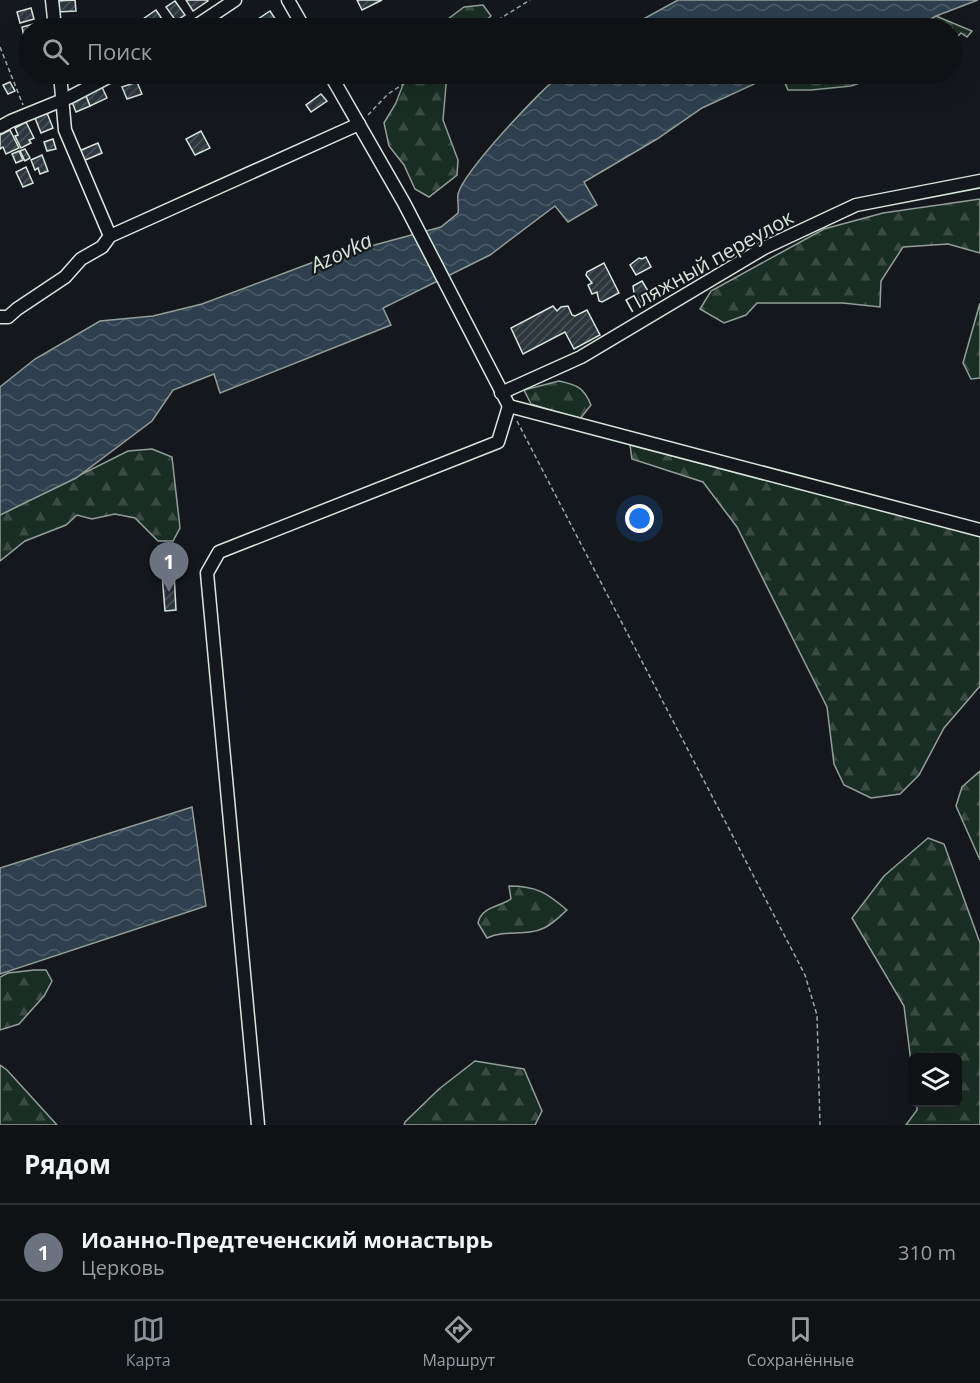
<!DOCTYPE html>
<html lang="ru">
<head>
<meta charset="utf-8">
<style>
	:root { --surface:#0f1215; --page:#181b1e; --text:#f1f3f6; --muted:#9b9ea0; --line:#2f3234; --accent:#8c9099 }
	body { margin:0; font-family:"Open Sans",sans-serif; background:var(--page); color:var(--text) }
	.controls { position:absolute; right:18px; bottom:18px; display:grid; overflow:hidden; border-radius:9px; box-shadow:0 6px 24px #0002 }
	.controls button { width:54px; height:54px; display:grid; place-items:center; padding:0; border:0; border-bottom:2px solid var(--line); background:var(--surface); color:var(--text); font:30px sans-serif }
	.you { position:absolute; left:640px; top:519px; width:21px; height:21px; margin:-15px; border:4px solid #fff; border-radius:50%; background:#1a73e8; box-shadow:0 0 0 9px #1a73e833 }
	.badge { display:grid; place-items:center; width:39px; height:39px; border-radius:50%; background:var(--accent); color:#fff; font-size:20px; font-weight:700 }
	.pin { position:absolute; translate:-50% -50px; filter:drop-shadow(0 2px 3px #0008) }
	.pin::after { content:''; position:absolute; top:32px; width:21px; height:18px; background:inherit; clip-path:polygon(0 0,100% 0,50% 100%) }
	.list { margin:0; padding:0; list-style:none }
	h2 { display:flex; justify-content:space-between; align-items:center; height:78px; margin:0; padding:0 24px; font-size:26px }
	h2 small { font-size:20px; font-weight:400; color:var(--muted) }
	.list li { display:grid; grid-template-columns:39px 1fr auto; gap:18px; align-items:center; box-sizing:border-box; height:96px; padding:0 24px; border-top:2px solid var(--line) }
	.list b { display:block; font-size:22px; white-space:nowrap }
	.list p { margin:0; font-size:20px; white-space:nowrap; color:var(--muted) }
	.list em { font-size:20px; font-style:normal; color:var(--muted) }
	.icon { flex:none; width:33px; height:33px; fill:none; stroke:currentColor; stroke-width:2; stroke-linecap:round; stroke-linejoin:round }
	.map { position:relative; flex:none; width:980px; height:1125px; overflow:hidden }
	.search { position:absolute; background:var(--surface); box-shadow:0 6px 24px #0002; left:18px; right:18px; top:18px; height:66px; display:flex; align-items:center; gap:15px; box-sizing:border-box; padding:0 21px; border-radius:33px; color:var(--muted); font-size:22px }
	.sheet { height:174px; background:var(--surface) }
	nav { display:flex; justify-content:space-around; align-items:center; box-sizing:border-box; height:84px; border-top:2px solid var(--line); background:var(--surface); font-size:16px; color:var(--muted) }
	nav a { display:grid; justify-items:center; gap:3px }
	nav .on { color:var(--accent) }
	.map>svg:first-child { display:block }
	.forest { fill:url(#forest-firs); stroke:#939e99; stroke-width:1.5 }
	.water { fill:url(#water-waves); stroke:#939e99; stroke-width:1.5 }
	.building { fill:url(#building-hatch); stroke:#d8e6dc; stroke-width:1.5 }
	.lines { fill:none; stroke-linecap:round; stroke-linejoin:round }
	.minor-casing { stroke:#d8e6dc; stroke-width:15 }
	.path { stroke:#9da8a2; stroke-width:1.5; stroke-dasharray:4.5 3; stroke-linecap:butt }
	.minor { stroke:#14181c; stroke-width:12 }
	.labels { text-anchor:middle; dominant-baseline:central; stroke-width:4.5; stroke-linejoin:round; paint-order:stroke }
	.street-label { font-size:20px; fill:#d8e6dc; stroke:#14181c }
	.water-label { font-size:21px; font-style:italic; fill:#d8e6dc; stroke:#14181c }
</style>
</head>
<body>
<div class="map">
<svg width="980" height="1125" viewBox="0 0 980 1125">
	<defs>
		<pattern id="forest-firs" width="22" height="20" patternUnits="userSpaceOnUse" patternTransform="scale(1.5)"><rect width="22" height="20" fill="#1a2d24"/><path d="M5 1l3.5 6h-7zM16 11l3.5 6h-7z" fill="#3b4b43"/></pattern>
		<pattern id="water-waves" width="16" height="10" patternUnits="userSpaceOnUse" patternTransform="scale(1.5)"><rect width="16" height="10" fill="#2f3f4d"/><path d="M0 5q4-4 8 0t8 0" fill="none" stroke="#4c5b66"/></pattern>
		<pattern id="building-hatch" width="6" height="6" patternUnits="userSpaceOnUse" patternTransform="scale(1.5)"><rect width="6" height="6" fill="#2c363c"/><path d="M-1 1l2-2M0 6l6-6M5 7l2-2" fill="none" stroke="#4a5358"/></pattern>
	</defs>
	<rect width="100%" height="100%" fill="#14181c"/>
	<g class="forest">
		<path d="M483 5 491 16 477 28H436L464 7Z"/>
		<path d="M936 16 972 31 967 37 961 33 952 42V28H914Z"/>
		<path d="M407 74H447L443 120 458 160 457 175 429 197 415 189 404 165 389 146 384 123 396 103Z"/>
		<path d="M781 74H887L851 86 811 90H788Z"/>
		<path d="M980 199V253L948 244 903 247 881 281 880 307 843 303H757L746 315 724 323 700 309 711 291 824 229 883 213Z"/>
		<path d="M980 303V378L971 379 963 363Z"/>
		<path d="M559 381C578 385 584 388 591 405L580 419 531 404 524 390Z"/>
		<path d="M630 445 980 536V686L944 728 919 775 900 794 871 798 844 785 834 764 827 707 737 527 703 482 632 459Z"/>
		<path d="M152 449 172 457 180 528 173 541H158L135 518 115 514 92 519 77 515 66 525 25 541 0 561V515L128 451Z"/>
		<path d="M980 771V860L956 806 962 787Z"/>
		<path d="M928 838 944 844 980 943V1125H906L917 1110V1103L958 1102V1058H912V1070L904 1006 852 918 884 876Z"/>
		<path d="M509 886C537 886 547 893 567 910 560 916 553 924 544 928 526 937 505 929 487 938L478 923C481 907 499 907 511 899Z"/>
		<path d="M34 970H46L52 981 44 996 19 1024 0 1030V977L8 973Z"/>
		<path d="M475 1061 524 1069 542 1111 535 1125H404L405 1122 439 1089Z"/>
		<path d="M0 1065 7 1070 57 1125H0Z"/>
	</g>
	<g class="water">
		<path d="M678 0H978L936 16 914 28H627Z"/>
		<path d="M562 74H776L702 108 657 139 584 182 597 205 568 222 555 206 490 255 383 308 391 325 220 393 214 374 173 390 152 421 76 478 0 515V387L35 359 100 321 153 316 202 304 319 260 441 227 458 213C459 207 457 199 458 194 464 171 541 89 562 74Z"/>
		<path d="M192 807 206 906 0 974V868Z"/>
	</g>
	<g class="building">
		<path d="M75 0 76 11 57 12V1Z"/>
		<path d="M186 0H207L208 1 193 11Z"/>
		<path d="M357 0H382L362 10Z"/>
		<path d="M175 1 185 15 176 21 166 7Z"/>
		<path d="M31 8 34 19 20 23 17 12Z"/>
		<path d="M156 10 166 25 161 28H149L143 19Z"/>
		<path d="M270 11 278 23 269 28H264L258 19Z"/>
		<path d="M218 13 229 28H212L207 22Z"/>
		<rect x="58" y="21" width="12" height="7"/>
		<path d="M34 24 35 28H28V36L24 37 22 27Z"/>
		<path d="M10 82 15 91 8 94 3 85Z"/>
		<path d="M137 82 142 94 127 99 122 87Z"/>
		<path d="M101 85 107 98 90 106 84 91Z"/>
		<path d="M84 91 90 106 76 112 70 97Z"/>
		<path d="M321 94 327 101 311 112 306 105Z"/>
		<path d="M47 113 53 128 41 133 35 118Z"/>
		<path d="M26 122 34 138 29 140 31 143 21 148 15 136 18 135 15 128Z"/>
		<path d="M10 130 19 148 6 154 3 147 0 149V135Z"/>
		<path d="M201 131 210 148 195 155 186 139Z"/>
		<path d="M53 139 56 149 47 151 44 142Z"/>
		<path d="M98 143 102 153 83 161 79 151Z"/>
		<path d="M25 149 30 158 25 161 20 151Z"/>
		<path d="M19 151 23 160 16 163 12 154Z"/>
		<path d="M42 155 48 171 40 174 38 168 35 170 31 160Z"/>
		<path d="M26 167 33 183 23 187 16 172Z"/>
		<path d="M646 257 651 267 636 275 630 265 639 258 642 259Z"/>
		<path d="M604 263 619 293 602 302 599 301 597 292 592 294 588 285 592 283 586 275 587 272Z"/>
		<path d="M642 281 651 296 641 302 634 293 633 286Z"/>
		<path d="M553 306 557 311 561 307 568 306 572 315 575 316 587 310 600 335 574 349 565 332 523 354 511 328Z"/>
		<path d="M174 573 176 610 165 611 162 574Z"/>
	</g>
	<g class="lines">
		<g class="minor-casing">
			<g id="minor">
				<path d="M52 0 55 28"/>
				<path d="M288 0 304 28"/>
				<path d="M193 28 235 0"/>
				<path d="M60 74 65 130 110 236"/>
				<path d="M330 74 404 203 509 406 980 530"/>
				<path d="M0 127 11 121 70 97 114 74"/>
				<path d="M0 317H8L17 309 65 277 81 259 102 247 110 236 359 124"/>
				<path d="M501 393 581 357 764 248 856 205 980 181"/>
				<path d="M258 1125 207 573 219 552 498 442 509 406"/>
			</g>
		</g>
		<g class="path">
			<path d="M485 28 530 0"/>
			<path d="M0 47 23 105"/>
			<path d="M368 115 388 94 419 74"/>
			<path d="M517 421 805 975 817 1015 820 1125"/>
		</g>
		<use href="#minor" class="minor"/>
	</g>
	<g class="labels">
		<g class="street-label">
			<text transform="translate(709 261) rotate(-29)">Пляжный переулок</text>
		</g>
		<g class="water-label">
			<text transform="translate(341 252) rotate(-25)">Azovka</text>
		</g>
	</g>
</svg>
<div class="controls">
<button><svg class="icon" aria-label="layers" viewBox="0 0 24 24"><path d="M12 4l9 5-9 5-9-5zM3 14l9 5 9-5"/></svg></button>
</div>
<div class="you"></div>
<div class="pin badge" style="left:169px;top:592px;background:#6b7280">1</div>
<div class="search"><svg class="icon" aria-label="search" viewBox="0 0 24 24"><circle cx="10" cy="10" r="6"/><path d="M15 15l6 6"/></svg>Поиск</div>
</div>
<section class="sheet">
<h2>Рядом<small></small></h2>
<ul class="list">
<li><span class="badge" style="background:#6b7280">1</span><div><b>Иоанно-Предтеченский монастырь</b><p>Церковь</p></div><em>310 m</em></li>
</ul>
</section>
<nav>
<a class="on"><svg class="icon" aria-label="map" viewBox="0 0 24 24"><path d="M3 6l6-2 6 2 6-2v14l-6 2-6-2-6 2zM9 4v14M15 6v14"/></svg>Карта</a>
<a><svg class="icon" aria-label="directions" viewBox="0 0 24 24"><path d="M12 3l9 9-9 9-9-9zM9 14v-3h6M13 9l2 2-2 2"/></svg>Маршрут</a>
<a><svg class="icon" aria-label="saved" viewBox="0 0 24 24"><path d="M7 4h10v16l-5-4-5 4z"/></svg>Сохранённые</a>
</nav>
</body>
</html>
